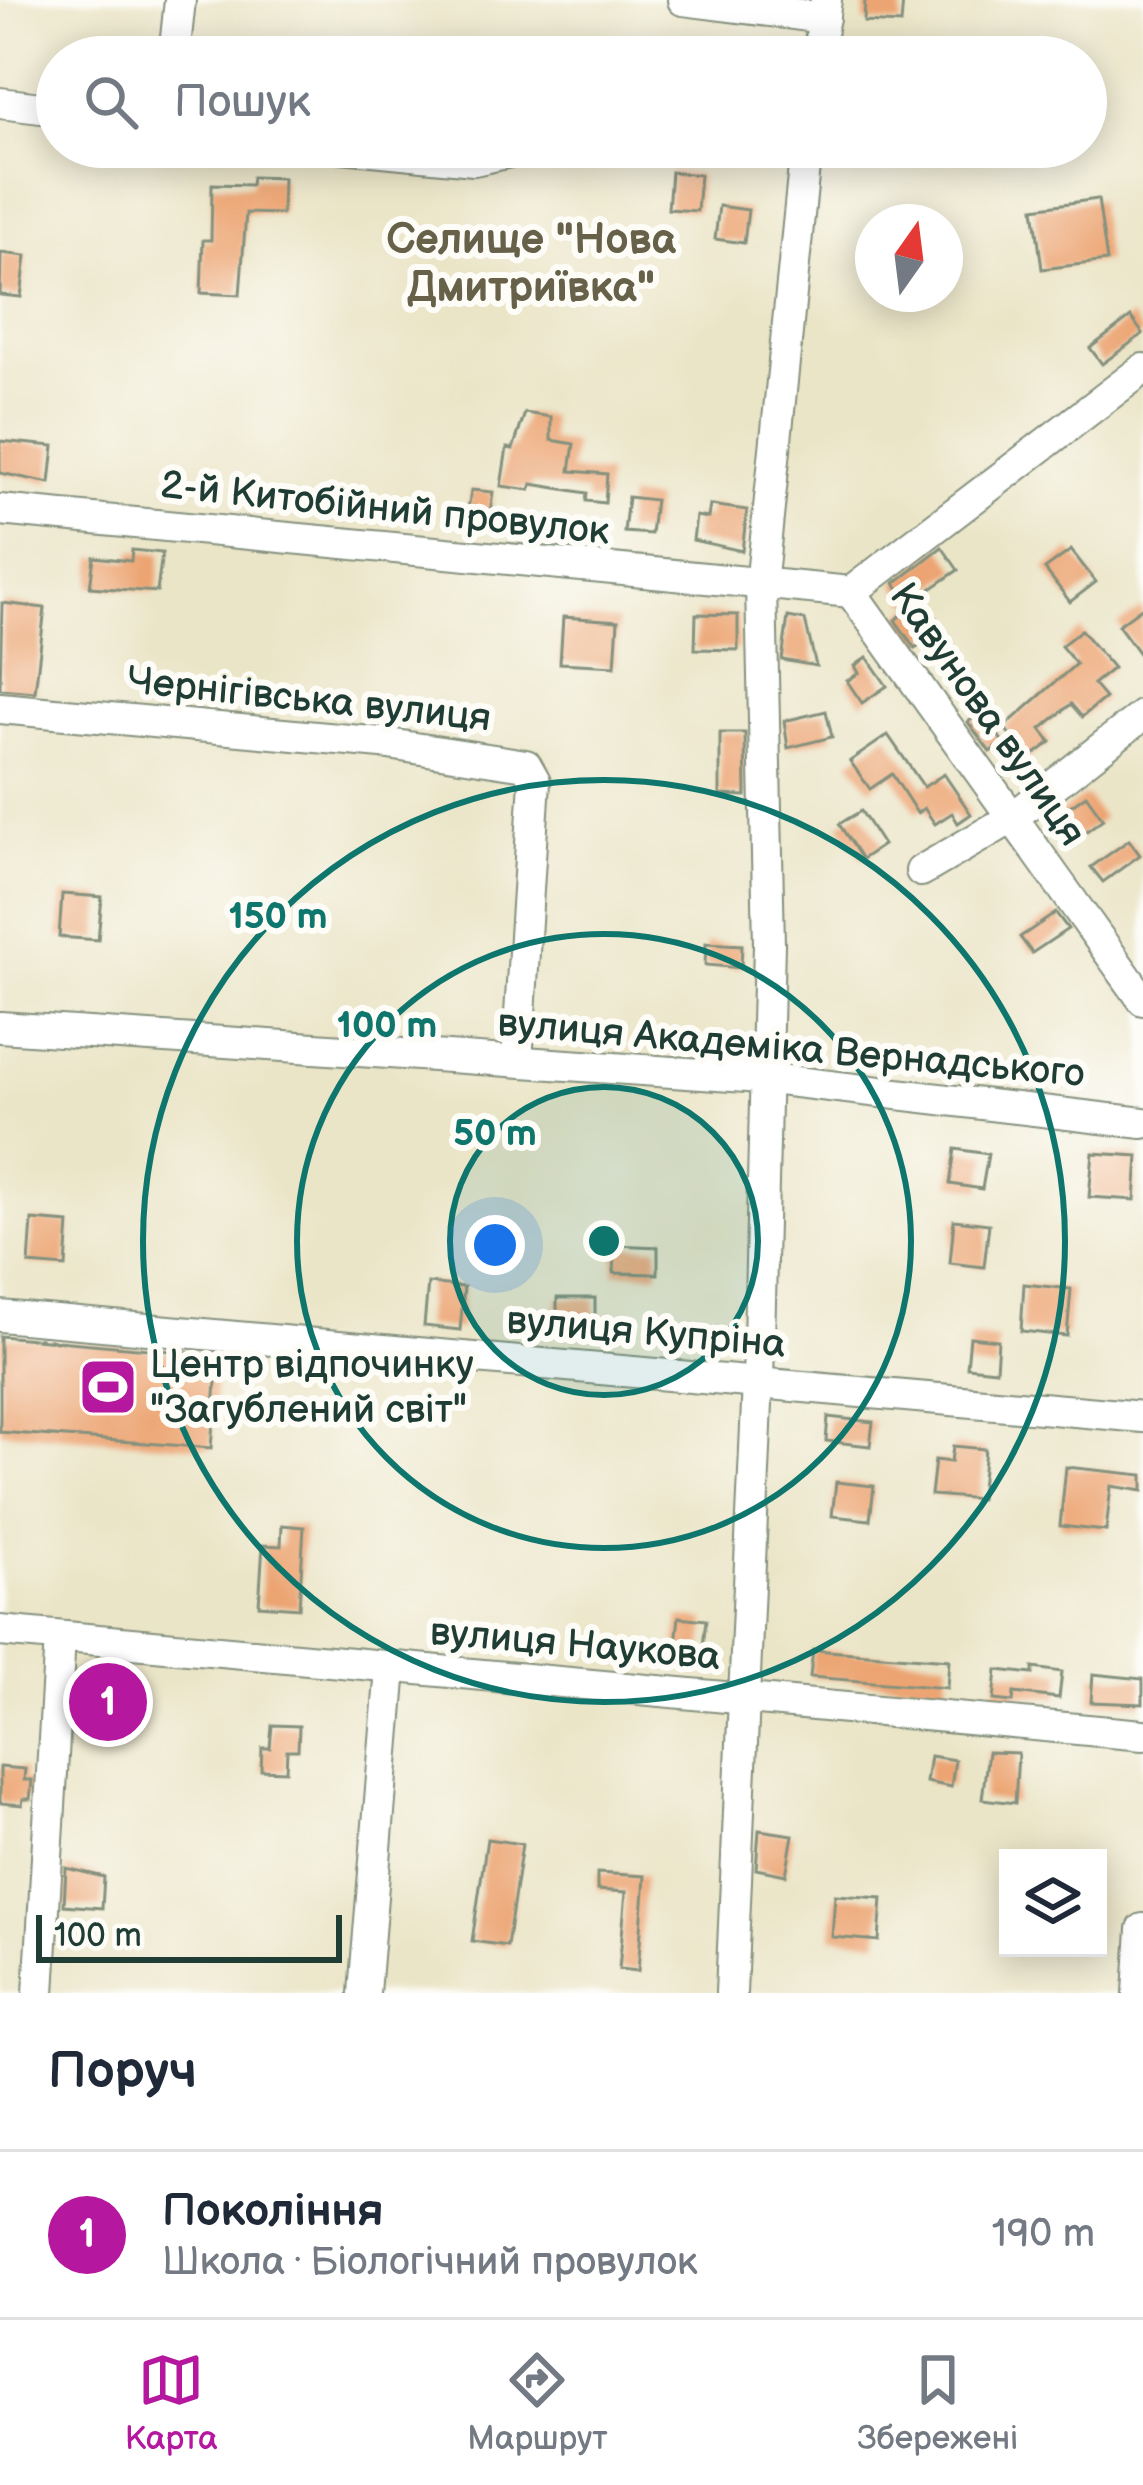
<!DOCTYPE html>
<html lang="uk">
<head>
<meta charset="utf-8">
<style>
	:root { --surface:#fff; --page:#f2f2f3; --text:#1f2937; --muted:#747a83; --line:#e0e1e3; --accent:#b5179e }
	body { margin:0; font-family:"Balsamiq Sans",sans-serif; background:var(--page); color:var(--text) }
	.controls { position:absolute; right:36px; bottom:36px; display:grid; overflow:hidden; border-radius:0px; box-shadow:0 6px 30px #0003 }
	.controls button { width:108px; height:108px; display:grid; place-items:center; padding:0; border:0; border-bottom:3px solid var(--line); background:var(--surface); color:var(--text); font:60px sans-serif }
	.compass { position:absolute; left:855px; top:204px; width:108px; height:108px; border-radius:50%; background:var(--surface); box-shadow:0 6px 30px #0003; rotate:14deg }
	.scale { position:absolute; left:36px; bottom:30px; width:306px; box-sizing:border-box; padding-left:12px; border:6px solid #1f3d34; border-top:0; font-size:33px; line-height:42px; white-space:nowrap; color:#1f3d34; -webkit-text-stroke:9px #fdfcf7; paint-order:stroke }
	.you { position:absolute; left:495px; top:1245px; width:42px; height:42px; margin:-30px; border:9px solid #fff; border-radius:50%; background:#1a73e8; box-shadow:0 0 0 18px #1a73e833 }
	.badge { display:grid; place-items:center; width:78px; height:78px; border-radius:50%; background:var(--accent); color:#fff; font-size:39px; font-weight:700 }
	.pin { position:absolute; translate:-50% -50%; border:6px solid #fff; box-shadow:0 3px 12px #0006 }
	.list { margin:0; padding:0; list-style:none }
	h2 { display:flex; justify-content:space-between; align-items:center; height:156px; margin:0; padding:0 48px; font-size:51px }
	h2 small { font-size:39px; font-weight:400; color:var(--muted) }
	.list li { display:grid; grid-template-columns:78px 1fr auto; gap:36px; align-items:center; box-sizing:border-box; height:168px; padding:0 48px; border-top:3px solid var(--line) }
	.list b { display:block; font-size:45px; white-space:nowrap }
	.list p { margin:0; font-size:39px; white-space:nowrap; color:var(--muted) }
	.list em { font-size:39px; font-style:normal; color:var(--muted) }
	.icon { flex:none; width:66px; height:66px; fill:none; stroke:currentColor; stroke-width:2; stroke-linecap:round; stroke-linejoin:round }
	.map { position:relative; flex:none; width:1143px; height:1993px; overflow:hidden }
	.search { position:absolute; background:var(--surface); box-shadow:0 6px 30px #0003; left:36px; right:36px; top:36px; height:132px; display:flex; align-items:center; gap:30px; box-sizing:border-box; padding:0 42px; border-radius:66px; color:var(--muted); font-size:45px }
	.sheet { height:324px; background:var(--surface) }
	nav { display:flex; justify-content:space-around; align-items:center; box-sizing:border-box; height:168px; border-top:3px solid var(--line); background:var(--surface); font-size:33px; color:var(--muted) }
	nav a { display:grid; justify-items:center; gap:6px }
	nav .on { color:var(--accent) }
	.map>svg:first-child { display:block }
	.building { fill:#eca472 }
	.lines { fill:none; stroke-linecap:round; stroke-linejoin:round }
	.minor-casing { stroke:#85917e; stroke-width:34 }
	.minor { stroke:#fff; stroke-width:30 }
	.ring { fill:none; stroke:#0f766e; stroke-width:6 }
	.labels { text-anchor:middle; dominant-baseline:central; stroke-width:12; stroke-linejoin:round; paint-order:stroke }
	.street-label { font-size:39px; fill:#1f3d34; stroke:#fdfcf7 }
	.poi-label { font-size:39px; fill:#1f3d34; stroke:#fdfcf7; text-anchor:start }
	.neighbourhood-label { font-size:42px; font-weight:bold; fill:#67614a; stroke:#fdfcf7 }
	.centre { fill:#0f766e; stroke:#fdfcf7; stroke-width:6 }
	.ring-label { font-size:36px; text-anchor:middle; font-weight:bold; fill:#0f766e; stroke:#fdfcf7; stroke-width:12; stroke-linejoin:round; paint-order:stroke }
</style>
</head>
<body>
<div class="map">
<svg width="1143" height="1993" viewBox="0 0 1143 1993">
	<rect width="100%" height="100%" fill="#fdfcf7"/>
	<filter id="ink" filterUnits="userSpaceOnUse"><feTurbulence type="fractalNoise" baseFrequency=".00833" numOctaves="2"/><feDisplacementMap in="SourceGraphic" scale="24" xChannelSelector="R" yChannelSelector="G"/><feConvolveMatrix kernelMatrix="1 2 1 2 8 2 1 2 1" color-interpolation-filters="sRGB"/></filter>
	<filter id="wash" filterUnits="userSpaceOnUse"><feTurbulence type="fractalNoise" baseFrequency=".004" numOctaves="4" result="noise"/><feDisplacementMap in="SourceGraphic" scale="48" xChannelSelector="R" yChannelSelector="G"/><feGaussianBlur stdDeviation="2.7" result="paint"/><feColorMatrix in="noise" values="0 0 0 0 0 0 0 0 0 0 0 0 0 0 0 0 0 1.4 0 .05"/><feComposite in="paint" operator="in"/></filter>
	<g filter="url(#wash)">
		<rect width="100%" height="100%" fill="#ebe5c8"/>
		<g id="blocks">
			<g class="building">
				<path d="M865 0H903L901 24 864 22Z"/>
				<path d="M671 172 700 175 697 211 668 209Z"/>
				<path d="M252 177 283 178 282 214 246 213 240 295 201 293 203 240H211L212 184 251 185Z"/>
				<path d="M1098 199 1107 261 1042 269 1034 208Z"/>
				<path d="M719 206 748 210 744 243 715 239Z"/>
				<path d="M1 253 26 256 21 297 0 295Z"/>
				<path d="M1131 317 1143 334 1102 364 1090 348Z"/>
				<path d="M525 413 551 417V440L574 444 570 471 607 474 605 503 586 501 587 493 532 484 530 490 501 486 507 448 513 449Z"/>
				<path d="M0 441 54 446 50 483 0 473Z"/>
				<path d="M471 490 493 492 489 521 467 518Z"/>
				<path d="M628 497 655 500 651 534 624 532Z"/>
				<path d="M710 505 747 510 742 551 693 540 696 516 708 518Z"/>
				<path d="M942 547 958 570 909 604 895 583Z"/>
				<path d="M132 550 162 553 157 592 90 587 94 557 131 561Z"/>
				<path d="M1071 550 1096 582 1070 602 1045 569Z"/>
				<path d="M922 599 943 626 915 648 895 620Z"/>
				<path d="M2 603 45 608 35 692 0 689Z"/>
				<path d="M1143 607V659L1118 625Z"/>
				<path d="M696 614 738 615V650L695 649Z"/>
				<path d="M563 617 618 621 615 666 560 663Z"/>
				<path d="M788 617 805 620 816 666 782 660Z"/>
				<path d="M1081 630 1113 668 1093 684 1105 698 1082 717 1071 704 1041 729 1051 742 1028 759 1004 727 1076 664 1061 646Z"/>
				<path d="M867 657 887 686 862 703 847 681 859 673 855 666Z"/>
				<path d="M826 711 832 737 788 748 784 721Z"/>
				<path d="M981 712 1003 742 990 752 968 722Z"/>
				<path d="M720 733H745L746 796 720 795Z"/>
				<path d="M888 735 924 787 944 774 971 814 958 823 952 813 935 824 924 808 917 813 892 774 870 789 850 761Z"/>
				<path d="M1086 795 1103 819 1077 838 1060 813Z"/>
				<path d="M861 811 883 845 862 859 839 824Z"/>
				<path d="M1129 840 1140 855 1103 882 1091 867Z"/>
				<path d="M62 894 102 897 98 940 59 937Z"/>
				<path d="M1056 913 1068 929 1032 953 1020 937Z"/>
				<path d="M706 943 742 945 741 968 705 965Z"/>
				<path d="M955 1149 988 1154 982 1189 950 1184Z"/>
				<path d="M1093 1153 1138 1156 1135 1200 1089 1197Z"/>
				<path d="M32 1220 69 1223 66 1267 29 1264Z"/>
				<path d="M954 1220 989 1224 984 1267 950 1263Z"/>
				<path d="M615 1245 658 1247V1274L614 1273Z"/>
				<path d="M428 1283 464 1287 460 1330 424 1326Z"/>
				<path d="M1024 1284 1071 1289 1067 1336 1021 1331Z"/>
				<rect x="557" y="1298" width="38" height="26"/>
				<path d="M0 1336 218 1355 211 1448 0 1432Z"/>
				<path d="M970 1337 998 1340 996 1370 967 1367Z"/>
				<path d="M828 1417 873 1422 870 1446 826 1441Z"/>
				<path d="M953 1446 985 1449 980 1499 931 1495 935 1460 951 1462Z"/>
				<path d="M1066 1467 1143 1475V1491L1111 1486 1106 1531 1060 1526Z"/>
				<path d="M836 1482 874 1486 870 1520 832 1516Z"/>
				<path d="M282 1525 304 1527 299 1608 259 1605 263 1545 281 1546Z"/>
				<path d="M679 1617 706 1620 702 1655 675 1652Z"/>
				<path d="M813 1650 949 1660 947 1688 810 1677Z"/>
				<path d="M1033 1668 1062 1672 1059 1698 1014 1693 1013 1702 994 1700 997 1670 1033 1674Z"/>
				<path d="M1093 1674 1143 1679V1704L1091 1702Z"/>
				<path d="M272 1725 299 1726 298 1750H287L286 1771 261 1770 262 1748H270Z"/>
				<path d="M988 1752 1018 1753 1015 1803 982 1799Z"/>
				<path d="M930 1756 955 1760 951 1787 926 1782Z"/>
				<path d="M0 1767 25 1769 24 1780H32L30 1799H23L22 1805 0 1803Z"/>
				<path d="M759 1830 793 1835 786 1875 756 1869Z"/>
				<path d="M487 1839 522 1844 507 1946 472 1941Z"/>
				<path d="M66 1868 104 1877 102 1908 64 1905Z"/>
				<path d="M597 1873 645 1876 638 1971 619 1969 626 1892 597 1890Z"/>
				<path d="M835 1895 882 1898 879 1941 832 1937Z"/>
			</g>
		</g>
	</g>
	<g filter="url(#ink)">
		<use href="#blocks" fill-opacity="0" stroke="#85917e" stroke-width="3"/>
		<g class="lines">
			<g class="minor-casing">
				<g id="minor">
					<path d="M683 0 824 18"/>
					<path d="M174 57 180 0"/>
					<path d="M818 57 826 0"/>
					<path d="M0 103 57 110"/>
					<path d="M342 147 474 160 534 147"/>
					<path d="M758 147 805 151"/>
					<path d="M0 510 851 592 1143 369"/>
					<path d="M851 592 1143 1000"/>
					<path d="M0 708 382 743 526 765 535 781 517 1061"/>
					<path d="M921 871 1012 818 1143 715"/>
					<path d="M0 1027 762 1078 1143 1123"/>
					<path d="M0 1316 1143 1417"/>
					<path d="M0 1631 1143 1735"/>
					<path d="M39 1993 60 1637"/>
					<path d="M364 1993 391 1668"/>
					<path d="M731 1993 758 1381 769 944 761 586 806 147"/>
					<path d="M1139 1993 1143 1929"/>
				</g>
			</g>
			<use href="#minor" class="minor"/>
		</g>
	</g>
	<circle cx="604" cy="1241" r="154" fill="#0f766e" fill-opacity=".12"/>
	<g class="ring">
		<circle cx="604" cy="1241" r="154"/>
		<circle cx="604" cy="1241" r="307"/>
		<circle cx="604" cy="1241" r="461"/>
	</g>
	<defs>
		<g id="stadium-square" transform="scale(3)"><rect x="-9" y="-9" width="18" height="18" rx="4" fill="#b5179e" stroke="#fdfcf7"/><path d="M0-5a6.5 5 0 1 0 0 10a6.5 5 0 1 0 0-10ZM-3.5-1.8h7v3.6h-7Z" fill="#fff"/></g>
	</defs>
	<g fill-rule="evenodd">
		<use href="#stadium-square" x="108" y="1387"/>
	</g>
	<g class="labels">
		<g class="street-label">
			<text transform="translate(385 509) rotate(6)">2-й Китобійний провулок</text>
			<text transform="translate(309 700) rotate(6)">Чернігівська вулиця</text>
			<text transform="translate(987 715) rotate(55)">Кавунова вулиця</text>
			<text transform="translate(791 1049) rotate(5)">вулиця Академіка Вернадського</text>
			<text transform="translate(646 1333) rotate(5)">вулиця Купріна</text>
			<text transform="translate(575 1645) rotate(5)">вулиця Наукова</text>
		</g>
		<g class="poi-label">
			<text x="150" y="1365">Центр відпочинку<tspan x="150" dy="45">"Загублений світ"</tspan></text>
		</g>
		<g class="neighbourhood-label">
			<text x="531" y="240">Селище "Нова<tspan x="531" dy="48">Дмитриївка"</tspan></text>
		</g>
	</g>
	<circle cx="604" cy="1241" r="18" class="centre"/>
	<g class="ring-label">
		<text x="278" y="928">150 m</text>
		<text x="387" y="1037">100 m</text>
		<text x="495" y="1145">50 m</text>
	</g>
</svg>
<div class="controls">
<button><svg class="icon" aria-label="layers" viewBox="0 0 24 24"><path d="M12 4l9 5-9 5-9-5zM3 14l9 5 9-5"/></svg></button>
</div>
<svg class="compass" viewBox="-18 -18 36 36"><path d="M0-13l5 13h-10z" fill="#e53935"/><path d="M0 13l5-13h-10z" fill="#747a83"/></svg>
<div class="scale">100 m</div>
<div class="you"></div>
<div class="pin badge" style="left:108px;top:1702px">1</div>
<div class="search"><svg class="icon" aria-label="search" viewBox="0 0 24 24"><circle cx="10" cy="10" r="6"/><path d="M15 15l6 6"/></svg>Пошук</div>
</div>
<section class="sheet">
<h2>Поруч<small></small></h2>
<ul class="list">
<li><span class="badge">1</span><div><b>Покоління</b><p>Школа · Біологічний провулок</p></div><em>190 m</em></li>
</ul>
</section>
<nav>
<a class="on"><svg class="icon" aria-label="map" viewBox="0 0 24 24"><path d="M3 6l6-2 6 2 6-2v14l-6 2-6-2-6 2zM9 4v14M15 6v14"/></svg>Карта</a>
<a><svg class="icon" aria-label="directions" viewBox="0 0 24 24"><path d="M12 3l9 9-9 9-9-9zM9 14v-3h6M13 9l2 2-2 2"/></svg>Маршрут</a>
<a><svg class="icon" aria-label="saved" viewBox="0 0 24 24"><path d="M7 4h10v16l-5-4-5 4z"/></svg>Збережені</a>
</nav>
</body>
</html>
